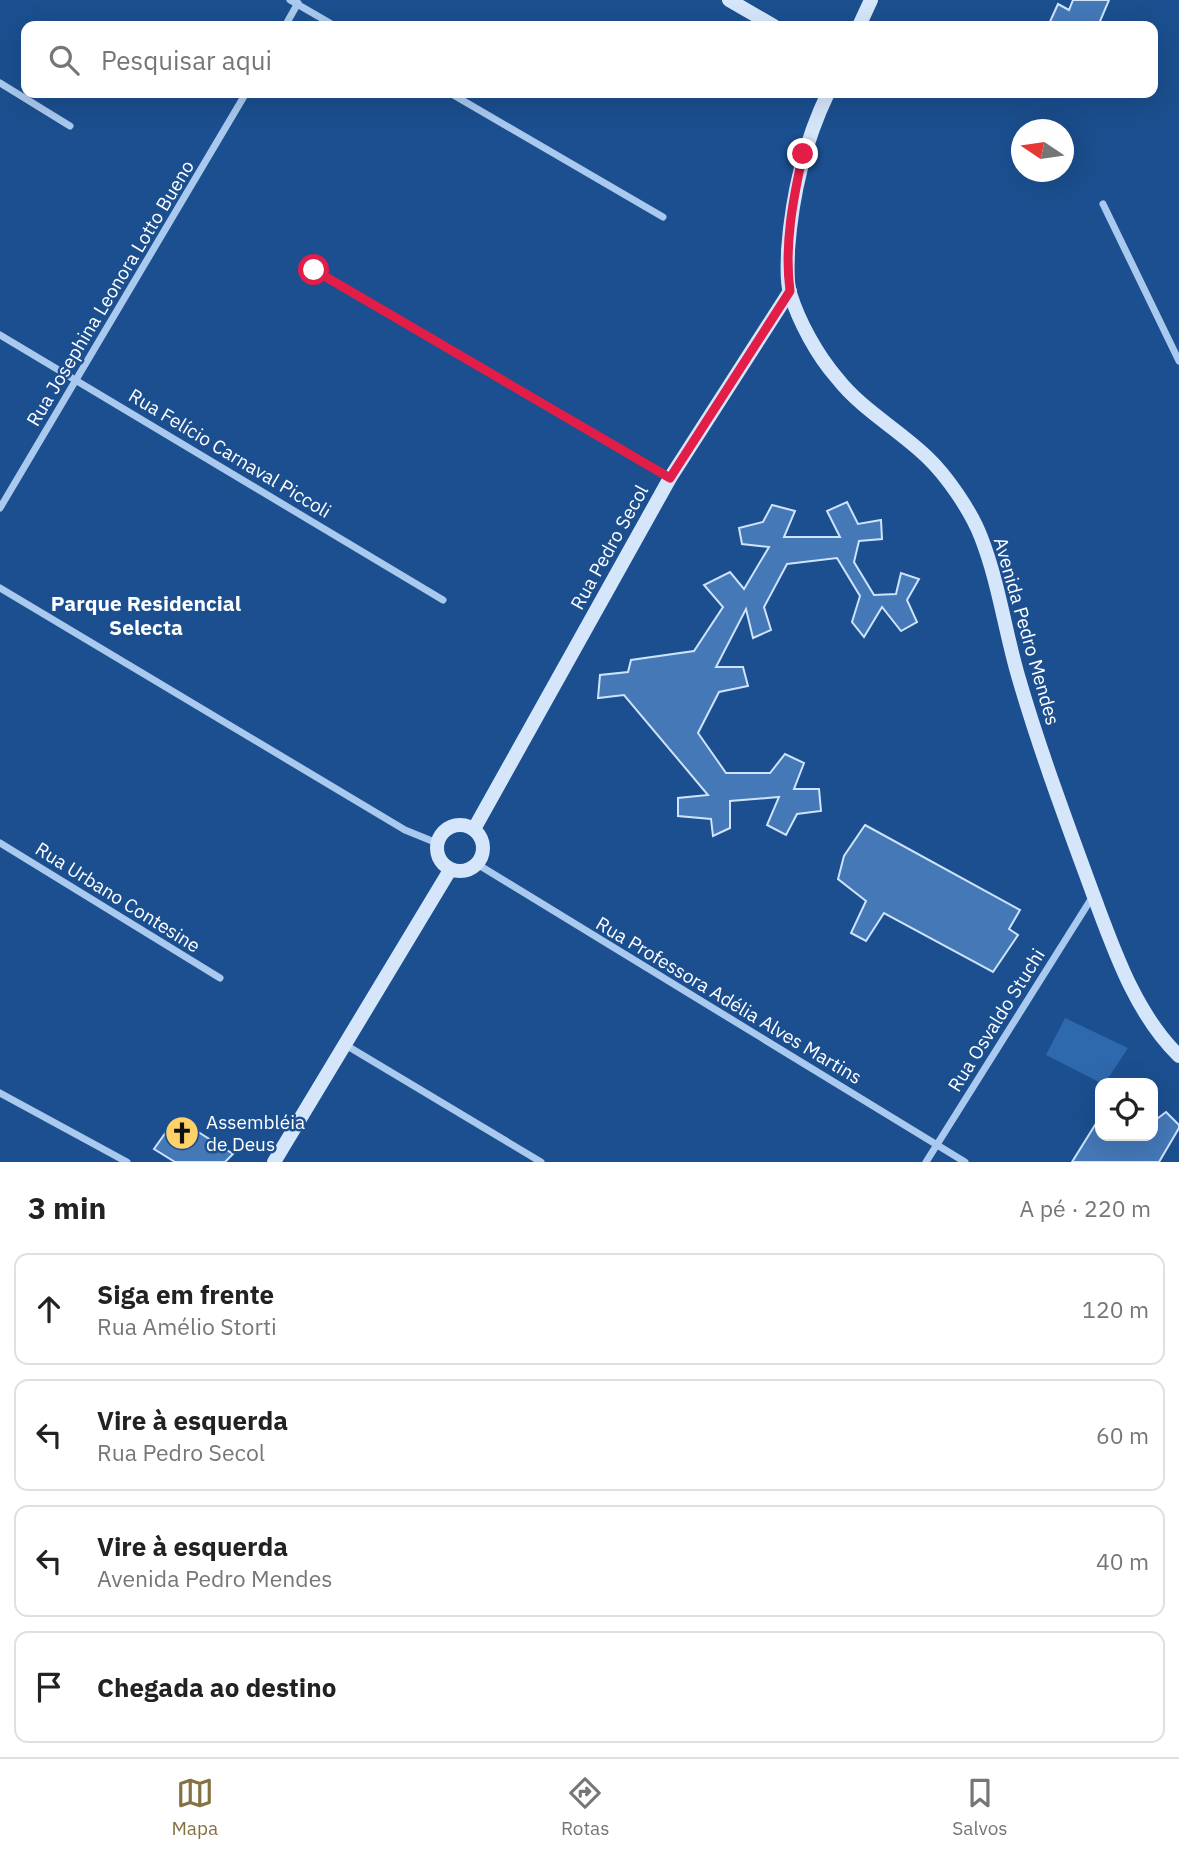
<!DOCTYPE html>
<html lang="pt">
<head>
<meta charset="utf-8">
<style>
	:root { --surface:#fff; --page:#f2f2f2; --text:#222; --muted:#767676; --line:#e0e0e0; --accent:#857141 }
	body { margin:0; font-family:"IBM Plex Sans",sans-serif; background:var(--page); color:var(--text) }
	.controls { position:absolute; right:21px; bottom:21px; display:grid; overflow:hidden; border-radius:14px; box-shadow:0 7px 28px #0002 }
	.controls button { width:63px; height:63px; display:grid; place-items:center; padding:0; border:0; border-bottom:2px solid var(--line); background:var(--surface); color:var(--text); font:35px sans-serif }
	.compass { position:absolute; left:1011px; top:119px; width:63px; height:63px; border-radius:50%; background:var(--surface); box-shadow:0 7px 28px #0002; rotate:283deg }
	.stop { position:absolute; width:21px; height:21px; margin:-16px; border:5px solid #e11d48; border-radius:50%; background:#fff }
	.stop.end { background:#e11d48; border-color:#fff; box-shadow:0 2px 7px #0008 }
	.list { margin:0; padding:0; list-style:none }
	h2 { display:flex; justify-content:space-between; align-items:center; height:91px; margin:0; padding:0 28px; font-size:30px }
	h2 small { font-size:23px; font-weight:400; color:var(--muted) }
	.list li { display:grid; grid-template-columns:46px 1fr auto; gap:21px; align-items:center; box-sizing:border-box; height:112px; margin:0 14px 14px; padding:0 14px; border:2px solid var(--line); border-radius:14px }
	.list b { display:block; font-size:26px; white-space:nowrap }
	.list p { margin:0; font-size:23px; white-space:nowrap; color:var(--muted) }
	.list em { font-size:23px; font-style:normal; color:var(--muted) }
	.icon { flex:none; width:38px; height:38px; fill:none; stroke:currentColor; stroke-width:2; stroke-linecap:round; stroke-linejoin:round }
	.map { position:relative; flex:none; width:1179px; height:1162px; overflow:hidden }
	.search { position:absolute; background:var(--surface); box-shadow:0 7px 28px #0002; left:21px; right:21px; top:21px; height:77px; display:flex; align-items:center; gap:18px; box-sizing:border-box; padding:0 24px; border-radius:14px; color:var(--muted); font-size:26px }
	.sheet { height:595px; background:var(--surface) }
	nav { display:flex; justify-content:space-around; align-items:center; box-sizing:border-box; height:98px; border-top:2px solid var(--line); background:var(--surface); font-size:19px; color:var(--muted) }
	nav a { display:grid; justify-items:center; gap:4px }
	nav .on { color:var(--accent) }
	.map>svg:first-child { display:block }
	.green { fill:#2e69ad }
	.building { fill:#4478b7; stroke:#cfe3fa; stroke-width:2 }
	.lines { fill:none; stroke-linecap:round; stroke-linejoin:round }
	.street { stroke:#a9c9ee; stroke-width:7 }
	.secondary { stroke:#d6e6fa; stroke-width:14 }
	.route { stroke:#e11d48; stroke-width:9 }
	.labels { text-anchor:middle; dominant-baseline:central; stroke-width:5; stroke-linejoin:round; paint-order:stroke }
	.street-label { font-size:19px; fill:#fff; stroke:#1b4f8f }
	.poi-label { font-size:19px; fill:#fff; stroke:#1b4f8f; text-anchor:start }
	.neighbourhood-label { font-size:21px; font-weight:bold; fill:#fff; stroke:#1b4f8f }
</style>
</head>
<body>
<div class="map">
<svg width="1179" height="1162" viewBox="0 0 1179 1162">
	<rect width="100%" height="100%" fill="#1b4f8f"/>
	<path class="green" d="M1065 1018 1128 1048 1105 1083H1101L1046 1055Z"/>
	<g class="building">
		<path d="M1073 0H1109L1098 26H1048L1058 4 1069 10Z"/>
		<path d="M847 502 858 524 881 520 882 539 859 541 854 562 874 595 896 594 901 573 919 579 907 600 917 622 901 631 882 607 864 637 852 622 860 596 837 558 787 564 764 607 771 630 753 638 746 609 716 667H743L748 686 719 692 698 733 726 773H770L785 754 804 763 794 789H819L821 811 797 814 786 835 767 825 779 797 730 801V828L713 836 711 819 678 816V798L708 795 624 695 598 698 600 675 628 672 631 660 694 651 723 607 704 585 730 572 744 589 769 547 742 544 739 528 763 522 772 505 795 511 784 537H840L827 511Z"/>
		<path d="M865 825 1020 910 1009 929 1018 935 993 972 884 913 866 941 851 933 866 901 838 879 844 856Z"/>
		<path d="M1166 1112 1179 1125V1128L1159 1162H1072L1100 1117V1136H1153V1122Z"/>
		<path d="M176 1118 233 1154 225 1162H175L154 1149Z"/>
	</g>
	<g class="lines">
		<g class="street">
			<path d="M290 0 335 26"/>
			<path d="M285 26 298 3"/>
			<path d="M0 83 70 126"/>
			<path d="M450 93 663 217"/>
			<path d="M1103 204 1179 361"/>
			<path d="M314 270 669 478"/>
			<path d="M0 335 443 600"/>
			<path d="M0 508 246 93"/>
			<path d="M0 588 405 830 437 843"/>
			<path d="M0 843 220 978"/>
			<path d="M477 864 965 1162"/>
			<path d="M344 1044 541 1162"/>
			<path d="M0 1093 127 1162"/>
			<path d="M926 1162 1093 896"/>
		</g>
		<g class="secondary">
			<path d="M729 0 774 26"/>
			<path d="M859 26 871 0"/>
			<path d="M828 93C804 143 792 195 788 250 788 264 786 279 790 293 799 322 817 355 837 378 862 410 898 429 927 457 947 476 971 511 981 537 999 583 1005 632 1019 679 1040 751 1067 823 1093 894 1114 950 1135 1013 1179 1056"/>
			<circle cx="460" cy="848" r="23"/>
			<path d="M474 829 670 478 790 291"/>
			<path d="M274 1162 450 870"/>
		</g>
	</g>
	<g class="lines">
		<path class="route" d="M314 270 670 478 790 291C784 245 793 199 803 154"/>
	</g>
	<defs>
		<g id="church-disc" transform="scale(1.75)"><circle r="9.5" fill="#ffd166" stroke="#1b4f8f"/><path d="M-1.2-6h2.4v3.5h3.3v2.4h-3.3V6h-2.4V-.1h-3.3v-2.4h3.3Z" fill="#111"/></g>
	</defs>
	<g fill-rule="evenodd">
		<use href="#church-disc" x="182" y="1133"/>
	</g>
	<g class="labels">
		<g class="street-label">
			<text transform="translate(110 293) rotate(-59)">Rua Josephina Leonora Lotto Bueno</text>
			<text transform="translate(230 453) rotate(31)">Rua Felício Carnaval Piccoli</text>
			<text transform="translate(609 547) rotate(-61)">Rua Pedro Secol</text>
			<text transform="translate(1027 631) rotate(74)">Avenida Pedro Mendes</text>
			<text transform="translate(118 897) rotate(32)">Rua Urbano Contesine</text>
			<text transform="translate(729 1000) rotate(31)">Rua Professora Adélia Alves Martins</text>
			<text transform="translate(996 1020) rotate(-58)">Rua Osvaldo Stuchi</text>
		</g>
		<g class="poi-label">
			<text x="206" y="1122">Assembléia<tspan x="206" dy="22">de Deus</tspan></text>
		</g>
		<g class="neighbourhood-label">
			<text x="146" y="603">Parque Residencial<tspan x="146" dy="24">Selecta</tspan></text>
		</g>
	</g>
</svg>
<div class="controls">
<button><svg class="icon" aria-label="locate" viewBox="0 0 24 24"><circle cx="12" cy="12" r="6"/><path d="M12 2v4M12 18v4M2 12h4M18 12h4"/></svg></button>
</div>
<svg class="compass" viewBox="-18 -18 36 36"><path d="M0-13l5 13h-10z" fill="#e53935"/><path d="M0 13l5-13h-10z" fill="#767676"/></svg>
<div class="stop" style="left:314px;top:270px"></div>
<div class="stop end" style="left:803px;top:154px"></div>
<div class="search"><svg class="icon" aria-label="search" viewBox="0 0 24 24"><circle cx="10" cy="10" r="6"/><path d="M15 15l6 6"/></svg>Pesquisar aqui</div>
</div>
<section class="sheet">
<h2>3 min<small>A pé · 220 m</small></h2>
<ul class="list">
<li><svg class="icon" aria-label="ahead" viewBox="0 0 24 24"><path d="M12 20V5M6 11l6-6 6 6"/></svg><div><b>Siga em frente</b><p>Rua Amélio Storti</p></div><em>120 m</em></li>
<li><svg class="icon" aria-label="left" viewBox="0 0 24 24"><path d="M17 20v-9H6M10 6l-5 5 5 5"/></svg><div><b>Vire à esquerda</b><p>Rua Pedro Secol</p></div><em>60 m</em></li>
<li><svg class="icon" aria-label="left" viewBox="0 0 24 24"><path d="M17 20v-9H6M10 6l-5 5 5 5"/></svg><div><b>Vire à esquerda</b><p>Avenida Pedro Mendes</p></div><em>40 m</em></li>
<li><svg class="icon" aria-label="arrive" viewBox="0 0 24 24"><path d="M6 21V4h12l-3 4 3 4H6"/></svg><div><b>Chegada ao destino</b></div></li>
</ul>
</section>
<nav>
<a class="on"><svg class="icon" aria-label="map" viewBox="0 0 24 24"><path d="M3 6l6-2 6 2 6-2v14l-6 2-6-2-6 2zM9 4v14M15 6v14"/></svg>Mapa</a>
<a><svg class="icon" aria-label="directions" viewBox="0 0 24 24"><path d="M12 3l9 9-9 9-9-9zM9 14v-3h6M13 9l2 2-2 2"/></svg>Rotas</a>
<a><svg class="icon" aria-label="saved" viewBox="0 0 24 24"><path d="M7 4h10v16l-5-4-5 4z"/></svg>Salvos</a>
</nav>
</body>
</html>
